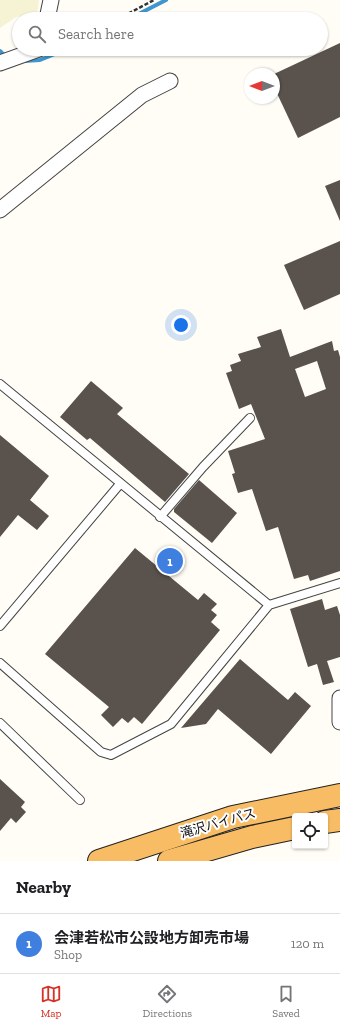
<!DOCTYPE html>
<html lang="en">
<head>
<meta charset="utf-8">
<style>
	:root { --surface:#fff; --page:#f2f2f2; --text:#202124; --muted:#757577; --line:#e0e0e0; --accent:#d93025 }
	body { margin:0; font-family:"Zilla Slab","Noto Sans JP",serif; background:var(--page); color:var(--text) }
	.controls { position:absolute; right:12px; bottom:12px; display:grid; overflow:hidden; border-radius:4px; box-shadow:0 1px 3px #0004 }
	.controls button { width:36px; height:36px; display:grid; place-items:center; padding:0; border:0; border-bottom:1px solid var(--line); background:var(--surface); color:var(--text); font:20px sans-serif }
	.compass { position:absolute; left:244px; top:68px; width:36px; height:36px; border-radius:50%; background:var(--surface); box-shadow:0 1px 3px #0004; rotate:270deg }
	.you { position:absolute; left:181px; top:325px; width:14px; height:14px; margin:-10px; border:3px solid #fff; border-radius:50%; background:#1a73e8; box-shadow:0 0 0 6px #1a73e833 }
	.badge { display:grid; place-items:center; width:26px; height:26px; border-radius:50%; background:var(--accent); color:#fff; font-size:13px; font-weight:700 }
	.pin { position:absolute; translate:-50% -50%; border:2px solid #fff; box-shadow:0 1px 4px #0006 }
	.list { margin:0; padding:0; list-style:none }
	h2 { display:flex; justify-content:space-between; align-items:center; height:52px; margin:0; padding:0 16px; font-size:17px }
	h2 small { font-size:13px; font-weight:400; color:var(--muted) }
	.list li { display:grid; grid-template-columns:26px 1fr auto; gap:12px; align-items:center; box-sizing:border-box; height:60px; padding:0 16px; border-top:1px solid var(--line) }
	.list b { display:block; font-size:15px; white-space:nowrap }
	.list p { margin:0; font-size:13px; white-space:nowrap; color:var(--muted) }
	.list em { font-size:13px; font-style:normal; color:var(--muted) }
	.icon { flex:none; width:22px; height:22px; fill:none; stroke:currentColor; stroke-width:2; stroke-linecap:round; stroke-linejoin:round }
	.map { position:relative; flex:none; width:340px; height:861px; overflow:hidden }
	.search { position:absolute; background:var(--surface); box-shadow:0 1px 3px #0004; left:12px; right:12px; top:12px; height:44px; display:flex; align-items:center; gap:10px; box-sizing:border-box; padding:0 14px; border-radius:22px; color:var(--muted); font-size:15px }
	.sheet { height:112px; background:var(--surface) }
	nav { display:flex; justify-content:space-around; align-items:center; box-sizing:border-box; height:56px; border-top:1px solid var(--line); background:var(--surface); font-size:11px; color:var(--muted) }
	nav a { display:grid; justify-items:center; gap:2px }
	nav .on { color:var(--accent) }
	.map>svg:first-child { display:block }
	.farmland { fill:#f6f3d4 }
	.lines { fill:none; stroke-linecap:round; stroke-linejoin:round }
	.stream { stroke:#3f96cf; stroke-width:4 }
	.building { fill:#5a524d; fill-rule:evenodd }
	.service-casing { stroke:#444; stroke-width:10 }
	.minor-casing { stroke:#444; stroke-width:17 }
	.trunk-casing { stroke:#222; stroke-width:24 }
	.path { stroke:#333; stroke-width:2.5; stroke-dasharray:4 2; stroke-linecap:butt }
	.service { stroke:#fff; stroke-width:8 }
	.minor { stroke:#fff; stroke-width:15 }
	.trunk { stroke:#f7bc64; stroke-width:22 }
	.labels { text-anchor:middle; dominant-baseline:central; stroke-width:4; stroke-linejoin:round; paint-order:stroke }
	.street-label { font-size:13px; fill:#111; stroke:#fff }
</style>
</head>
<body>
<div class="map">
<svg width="340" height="861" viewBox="0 0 340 861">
	<rect width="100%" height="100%" fill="#fffdf5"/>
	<path class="farmland" d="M0 0H39L37 15 16 17 0 28Z"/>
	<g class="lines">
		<g class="stream">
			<path d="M129 19 166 0"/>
			<path d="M0 51 6 57"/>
			<path d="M24 61 40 60 67 49"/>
		</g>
	</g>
	<g class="building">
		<path d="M340 43V117L298 138 274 87V74Z"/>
		<path d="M340 180V221L325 186Z"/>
		<path d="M340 241V294L304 310 284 265Z"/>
		<path d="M281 329 290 357 332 341 334 351 338 350 340 357V571L310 581 308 575 294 579 278 527 266 531 252 489 238 493 232 474 235 473 228 451 265 439 251 404 239 409 226 373 232 371 230 365 241 361 238 354 261 347 257 337ZM317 361 326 389 305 397 295 369Z"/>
		<path d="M91 381 123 408 117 414 189 474 165 502 90 438 87 440 60 417Z"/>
		<path d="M0 435 49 476 30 500 49 516 37 530 18 515 0 537Z"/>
		<path d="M199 480 237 513 212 543 174 512V509Z"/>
		<path d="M135 548 198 600 204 593 217 604 211 610 217 615 211 622 220 630 142 724 134 717 128 723 122 718 113 727 101 715 109 707 45 654Z"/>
		<path d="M322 599 325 610 337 606 340 615V657L327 661 334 682 323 685 317 664 308 667 290 609Z"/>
		<path d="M240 659 288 700 295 692 311 706 271 754 218 709 206 724 181 728Z"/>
		<path d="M0 779 25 802 21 807 26 812 16 823 11 818 0 831Z"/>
	</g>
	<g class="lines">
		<g class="service-casing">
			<g id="service">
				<path d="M0 384 269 605"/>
				<path d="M160 517 203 467 250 418"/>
				<path d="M0 626 120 484"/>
				<path d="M0 663 101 752 111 755 171 724 269 605 340 583"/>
				<path d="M0 723 80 800"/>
			</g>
		</g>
		<g class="minor-casing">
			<g id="minor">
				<path d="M47 19 51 0"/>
				<path d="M0 63 39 49"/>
				<path d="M0 210 142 95 170 81"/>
				<path d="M340 698V722"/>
			</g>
		</g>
		<g class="trunk-casing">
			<g id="trunk">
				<path d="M325 822 340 820"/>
				<path d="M99 861 233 817 340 795"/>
				<path d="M169 861 252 837 295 828"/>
			</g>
		</g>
		<path class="path" d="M118 19 154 0"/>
		<use href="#service" class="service"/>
		<use href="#minor" class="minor"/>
		<use href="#trunk" class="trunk"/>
	</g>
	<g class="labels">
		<g class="street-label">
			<text transform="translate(218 823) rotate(-16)">滝沢バイパス</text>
		</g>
	</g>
</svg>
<div class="controls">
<button><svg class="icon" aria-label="locate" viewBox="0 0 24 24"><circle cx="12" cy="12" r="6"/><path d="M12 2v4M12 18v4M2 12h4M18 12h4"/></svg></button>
</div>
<svg class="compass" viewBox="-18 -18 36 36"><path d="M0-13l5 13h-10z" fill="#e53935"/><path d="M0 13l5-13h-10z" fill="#757577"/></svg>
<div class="you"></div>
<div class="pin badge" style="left:170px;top:561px;background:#3f7fe0">1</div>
<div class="search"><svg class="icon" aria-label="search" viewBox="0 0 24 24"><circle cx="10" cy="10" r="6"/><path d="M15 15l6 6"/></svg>Search here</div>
</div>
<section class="sheet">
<h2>Nearby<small></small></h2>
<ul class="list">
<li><span class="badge" style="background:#3f7fe0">1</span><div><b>会津若松市公設地方卸売市場</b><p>Shop</p></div><em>120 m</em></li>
</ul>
</section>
<nav>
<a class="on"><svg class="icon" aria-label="map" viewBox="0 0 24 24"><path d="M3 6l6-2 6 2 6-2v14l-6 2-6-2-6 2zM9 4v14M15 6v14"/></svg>Map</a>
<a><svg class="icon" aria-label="directions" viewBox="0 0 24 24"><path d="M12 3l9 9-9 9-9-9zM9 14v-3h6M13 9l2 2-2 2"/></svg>Directions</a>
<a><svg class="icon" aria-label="saved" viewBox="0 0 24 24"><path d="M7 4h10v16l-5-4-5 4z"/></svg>Saved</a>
</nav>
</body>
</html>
